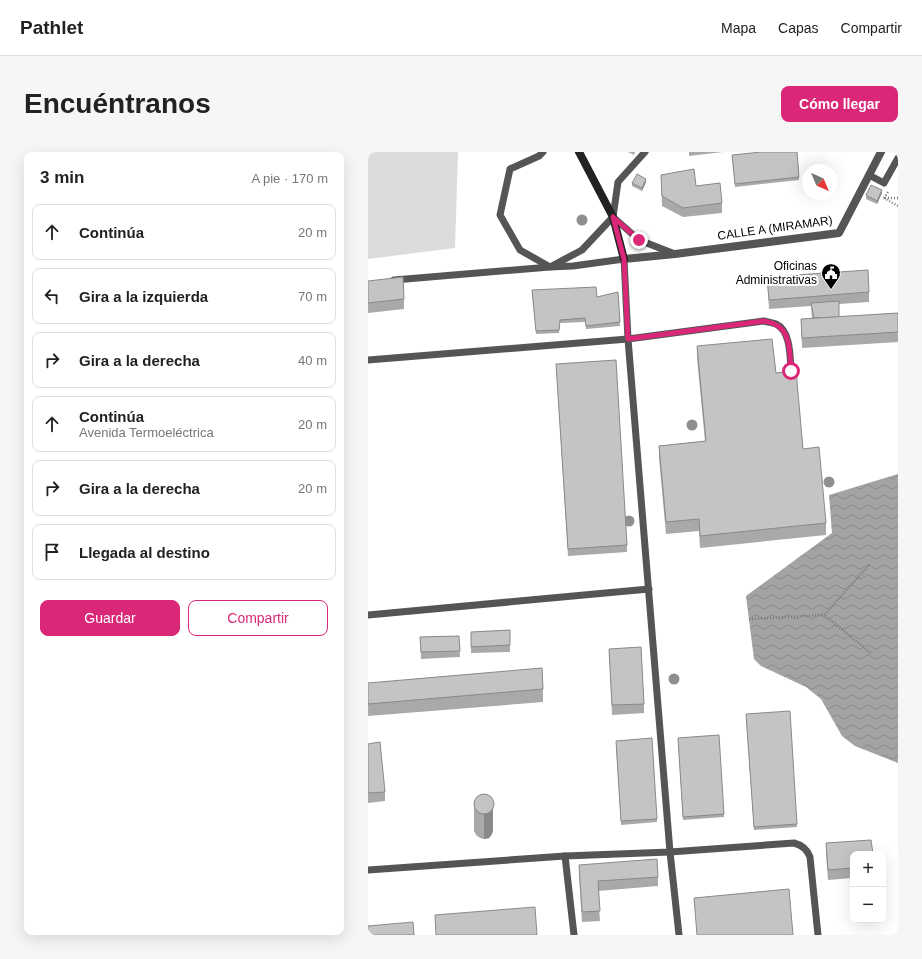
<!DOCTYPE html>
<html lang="es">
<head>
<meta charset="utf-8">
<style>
	:root { --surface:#fff; --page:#f6f6f6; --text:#222; --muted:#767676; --line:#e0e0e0; --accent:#db2777 }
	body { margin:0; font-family:Arial,sans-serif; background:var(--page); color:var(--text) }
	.controls { position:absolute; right:12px; bottom:12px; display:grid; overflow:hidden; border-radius:8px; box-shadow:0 4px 16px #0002 }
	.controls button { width:36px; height:36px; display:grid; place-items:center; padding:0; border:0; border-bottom:1px solid var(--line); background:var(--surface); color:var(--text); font:20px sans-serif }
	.compass { position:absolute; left:434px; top:12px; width:36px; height:36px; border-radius:50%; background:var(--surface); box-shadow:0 4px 16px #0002; rotate:136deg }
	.stop { position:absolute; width:12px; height:12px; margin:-9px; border:3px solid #db2777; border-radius:50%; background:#fff }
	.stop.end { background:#db2777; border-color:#fff; box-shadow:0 1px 4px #0008 }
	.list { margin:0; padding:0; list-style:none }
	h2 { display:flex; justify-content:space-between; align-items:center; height:52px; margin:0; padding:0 16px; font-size:17px }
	h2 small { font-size:13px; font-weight:400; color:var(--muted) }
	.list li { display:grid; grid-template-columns:26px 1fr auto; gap:12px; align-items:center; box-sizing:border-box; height:56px; margin:0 8px 8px; padding:0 8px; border:1px solid var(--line); border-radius:8px }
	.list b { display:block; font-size:15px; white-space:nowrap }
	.list p { margin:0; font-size:13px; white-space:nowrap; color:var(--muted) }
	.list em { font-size:13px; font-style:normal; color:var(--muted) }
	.actions { display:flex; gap:8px; padding:12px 16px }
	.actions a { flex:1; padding:9px 0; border:1px solid var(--accent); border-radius:8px; text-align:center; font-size:14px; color:var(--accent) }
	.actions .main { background:var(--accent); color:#fff }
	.icon { flex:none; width:22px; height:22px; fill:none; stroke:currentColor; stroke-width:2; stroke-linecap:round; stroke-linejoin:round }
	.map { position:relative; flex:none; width:530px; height:783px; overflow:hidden; border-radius:8px }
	header { display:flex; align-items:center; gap:24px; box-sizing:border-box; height:56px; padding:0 20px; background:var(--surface); border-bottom:1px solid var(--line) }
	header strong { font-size:19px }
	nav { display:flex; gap:22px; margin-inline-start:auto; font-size:14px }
	.intro { display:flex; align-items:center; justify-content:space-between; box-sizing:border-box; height:96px; padding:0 24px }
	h1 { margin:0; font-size:28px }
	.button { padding:10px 18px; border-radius:8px; background:var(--accent); color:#fff; font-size:14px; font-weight:700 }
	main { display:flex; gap:24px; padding:0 24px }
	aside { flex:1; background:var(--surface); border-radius:8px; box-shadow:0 4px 16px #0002 }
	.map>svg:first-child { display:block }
	.grass { fill:#dcdcdc }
	.water { fill:url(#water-waves) }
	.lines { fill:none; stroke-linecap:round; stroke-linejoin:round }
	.path { stroke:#777; stroke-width:2.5; stroke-dasharray:1 2; stroke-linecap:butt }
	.lane { stroke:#555; stroke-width:7 }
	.street { stroke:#555; stroke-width:8 }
	.secondary { stroke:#222; stroke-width:8 }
	.tree { fill:#8f8f8f }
	.wall { fill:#a9a9a9 }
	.shaded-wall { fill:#898989 }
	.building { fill:#c4c4c4; stroke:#898989 }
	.route { stroke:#db2777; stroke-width:5 }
	.labels { text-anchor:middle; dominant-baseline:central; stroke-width:4; stroke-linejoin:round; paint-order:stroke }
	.street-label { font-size:12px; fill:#000; stroke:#fff }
	.poi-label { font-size:12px; fill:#000; stroke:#fff; text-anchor:end }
</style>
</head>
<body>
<header>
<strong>Pathlet</strong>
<nav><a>Mapa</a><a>Capas</a><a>Compartir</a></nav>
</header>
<div class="intro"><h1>Encuéntranos</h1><a class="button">Cómo llegar</a></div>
<main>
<aside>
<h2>3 min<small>A pie · 170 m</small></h2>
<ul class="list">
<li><svg class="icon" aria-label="ahead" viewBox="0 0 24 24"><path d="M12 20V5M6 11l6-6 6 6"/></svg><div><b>Continúa</b></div><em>20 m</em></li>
<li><svg class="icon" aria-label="left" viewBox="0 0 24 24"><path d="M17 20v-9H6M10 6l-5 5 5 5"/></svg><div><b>Gira a la izquierda</b></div><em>70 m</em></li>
<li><svg class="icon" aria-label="right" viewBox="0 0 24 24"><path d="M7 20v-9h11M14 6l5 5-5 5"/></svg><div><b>Gira a la derecha</b></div><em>40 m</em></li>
<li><svg class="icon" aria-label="ahead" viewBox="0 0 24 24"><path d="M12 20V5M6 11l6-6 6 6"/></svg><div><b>Continúa</b><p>Avenida Termoeléctrica</p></div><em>20 m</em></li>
<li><svg class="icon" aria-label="right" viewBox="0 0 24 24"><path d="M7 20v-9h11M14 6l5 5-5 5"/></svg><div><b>Gira a la derecha</b></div><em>20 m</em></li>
<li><svg class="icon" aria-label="arrive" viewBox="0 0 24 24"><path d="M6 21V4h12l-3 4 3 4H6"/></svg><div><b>Llegada al destino</b></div></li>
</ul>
<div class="actions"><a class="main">Guardar</a><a>Compartir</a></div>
</aside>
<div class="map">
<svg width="530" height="783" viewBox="0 0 530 783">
	<defs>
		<pattern id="water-waves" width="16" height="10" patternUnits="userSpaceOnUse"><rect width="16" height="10" fill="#a3a3a3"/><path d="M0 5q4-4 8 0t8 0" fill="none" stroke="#8b8b8b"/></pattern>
	</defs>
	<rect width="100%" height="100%" fill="#fff"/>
	<path class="grass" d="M0 0H90L87 96 0 107Z"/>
	<path class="water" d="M530 322V611L487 594 474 584 453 547 438 535 393 514 386 507 378 444 464 381 461 343Z"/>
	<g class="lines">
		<g class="path">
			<path d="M516 46 520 40"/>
			<path d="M516 46 530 54"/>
			<path d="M517 46H530"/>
			<path d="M441 116 442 125"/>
			<path d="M501 413 456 463 504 502"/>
			<path d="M381 467 456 463"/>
		</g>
		<g class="lane">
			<path d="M175 0 171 4 142 17 132 63 152 98 182 115 214 98 245 65 250 30 277 0"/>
			<path d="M501 23 516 31 530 6"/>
			<path d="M245 65 271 88 307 102"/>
			<path d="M26 128 182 115 205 114 256 107 260 187 302 700 311 783"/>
			<path d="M0 208 260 187 396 169C400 170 405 171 408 172 423 179 422 205 423 219"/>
			<path d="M0 463 281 437"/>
			<path d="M197 704 206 783"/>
			<path d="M0 718 197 704 302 700 426 691C434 693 439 697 442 705L450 783"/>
		</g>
		<path class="street" d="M256 107 307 102 471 81 513 0"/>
		<path class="secondary" d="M211 0 245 65 256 107"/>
	</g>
	<g class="tree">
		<circle cx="214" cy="68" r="5.5"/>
		<circle cx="324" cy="273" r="5.5"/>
		<circle cx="461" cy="330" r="5.5"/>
		<circle cx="261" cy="369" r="5.5"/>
		<circle cx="306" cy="527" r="5.5"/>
	</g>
	<g class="wall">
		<path d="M260 0H267L266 3Z"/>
		<path d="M321 0H355L321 4Z"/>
		<path d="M364 3 431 25V28L367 35Z"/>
		<path d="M293 23 328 34 354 51V61L315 65 294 54Z"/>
		<path d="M278 30 274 39 264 34V31Z"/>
		<path d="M514 41 509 52 498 47V43Z"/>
		<path d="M399 125 501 140V150L471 152V165L530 161V190L434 196 433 167 444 166 443 154 401 157Z"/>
		<path d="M0 129 36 147V157L0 161Z"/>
		<path d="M164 138 229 145 250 140 252 174 218 177 217 170 192 171 191 181 168 182Z"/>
		<path d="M329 194 408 221 435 297 458 371V383L332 396 331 379 298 382 291 306V294L337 289 329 206Z"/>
		<path d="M188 212 259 393V400L200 404Z"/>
		<path d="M142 478V500L103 501V480Z"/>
		<path d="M91 484 92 505 53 507 52 485Z"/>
		<path d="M241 497 276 552V561L244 563Z"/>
		<path d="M0 531 175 537V550L0 564Z"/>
		<path d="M378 565 429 672V675L386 678Z"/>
		<path d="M310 589 356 662V665L315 668Z"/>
		<path d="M0 592 17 640V649L0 651Z"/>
		<path d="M248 592 289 667V670L253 673Z"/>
		<path d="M117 642 125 678 124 682 121 686 116 687 112 686 108 683 106 679V654Z"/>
		<path d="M458 691 485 702V726L460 728 458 701Z"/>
		<path d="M211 713 290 725V734L230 739 232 769 214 770 211 722Z"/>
	</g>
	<g class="shaded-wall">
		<path d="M278 27V30L274 39V36Z"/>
		<path d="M514 38V41L509 52V49Z"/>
		<path d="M125 653V678L124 682 121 686 116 687V662Z"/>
	</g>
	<g class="building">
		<path d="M393 0H429L431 25 367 32 364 3Z"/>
		<path d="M326 17 328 34 352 31 354 51 315 56 294 44 293 23Z"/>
		<path d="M269 22 278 27 274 36 264 31Z"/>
		<path d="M503 33 514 38 509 49 498 43Z"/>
		<path d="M500 118 501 140 401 148 399 125Z"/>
		<path d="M35 125 36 147 0 151V129Z"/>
		<path d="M228 135 229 145 250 140 252 170 218 174 217 166 192 168 191 178 168 179 164 138Z"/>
		<path d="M471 149V165L446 166 443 151Z"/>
		<path d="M530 161V180L434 186 433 167Z"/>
		<path d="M404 187 408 221 428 218 435 297 451 295 458 371 332 384 331 367 298 370 291 294 338 289 329 194Z"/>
		<path d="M248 208 259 393 200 397 188 212Z"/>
		<path d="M142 478V493L103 495V480Z"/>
		<path d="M91 484 92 499 53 500 52 485Z"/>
		<path d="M273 495 276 552 244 553 241 497Z"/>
		<path d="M174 516 175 537 0 552V531Z"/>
		<path d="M422 559 429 672 386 675 378 562Z"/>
		<path d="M351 583 356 662 315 665 310 586Z"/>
		<path d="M284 586 289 667 253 669 248 589Z"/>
		<path d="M12 590 17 640 0 641V592Z"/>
		<circle cx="116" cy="652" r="10"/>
		<path d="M503 688 505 702H485V716L460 718 458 691Z"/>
		<path d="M289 707 290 725 230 729 232 759 214 760 211 713Z"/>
		<path d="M421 737 425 783H329L326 746Z"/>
		<path d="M167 755 169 783H68L67 763Z"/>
		<path d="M45 770 46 783H0V774Z"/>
	</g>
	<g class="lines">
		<path class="route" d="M271 88 245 65 256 107 260 187 396 169C400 170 405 171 408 173 423 179 422 205 423 219"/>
	</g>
	<defs>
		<g id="civic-pin" transform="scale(1)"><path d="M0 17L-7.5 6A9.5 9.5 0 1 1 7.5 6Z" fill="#000" stroke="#fff"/><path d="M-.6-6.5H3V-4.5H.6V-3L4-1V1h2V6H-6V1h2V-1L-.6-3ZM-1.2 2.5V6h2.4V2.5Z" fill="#fff"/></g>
	</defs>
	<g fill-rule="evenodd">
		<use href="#civic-pin" x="463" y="121"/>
	</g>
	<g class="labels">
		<g class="street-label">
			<text transform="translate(407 76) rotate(-8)">CALLE A (MIRAMAR)</text>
		</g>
		<g class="poi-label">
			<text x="449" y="114">Oficinas<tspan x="449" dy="14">Administrativas</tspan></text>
		</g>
	</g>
</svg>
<div class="controls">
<button>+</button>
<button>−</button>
</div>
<svg class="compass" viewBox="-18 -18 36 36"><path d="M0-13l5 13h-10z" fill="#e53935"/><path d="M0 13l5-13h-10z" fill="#767676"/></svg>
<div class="stop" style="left:423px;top:219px"></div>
<div class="stop end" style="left:271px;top:88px"></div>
</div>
</main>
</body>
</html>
